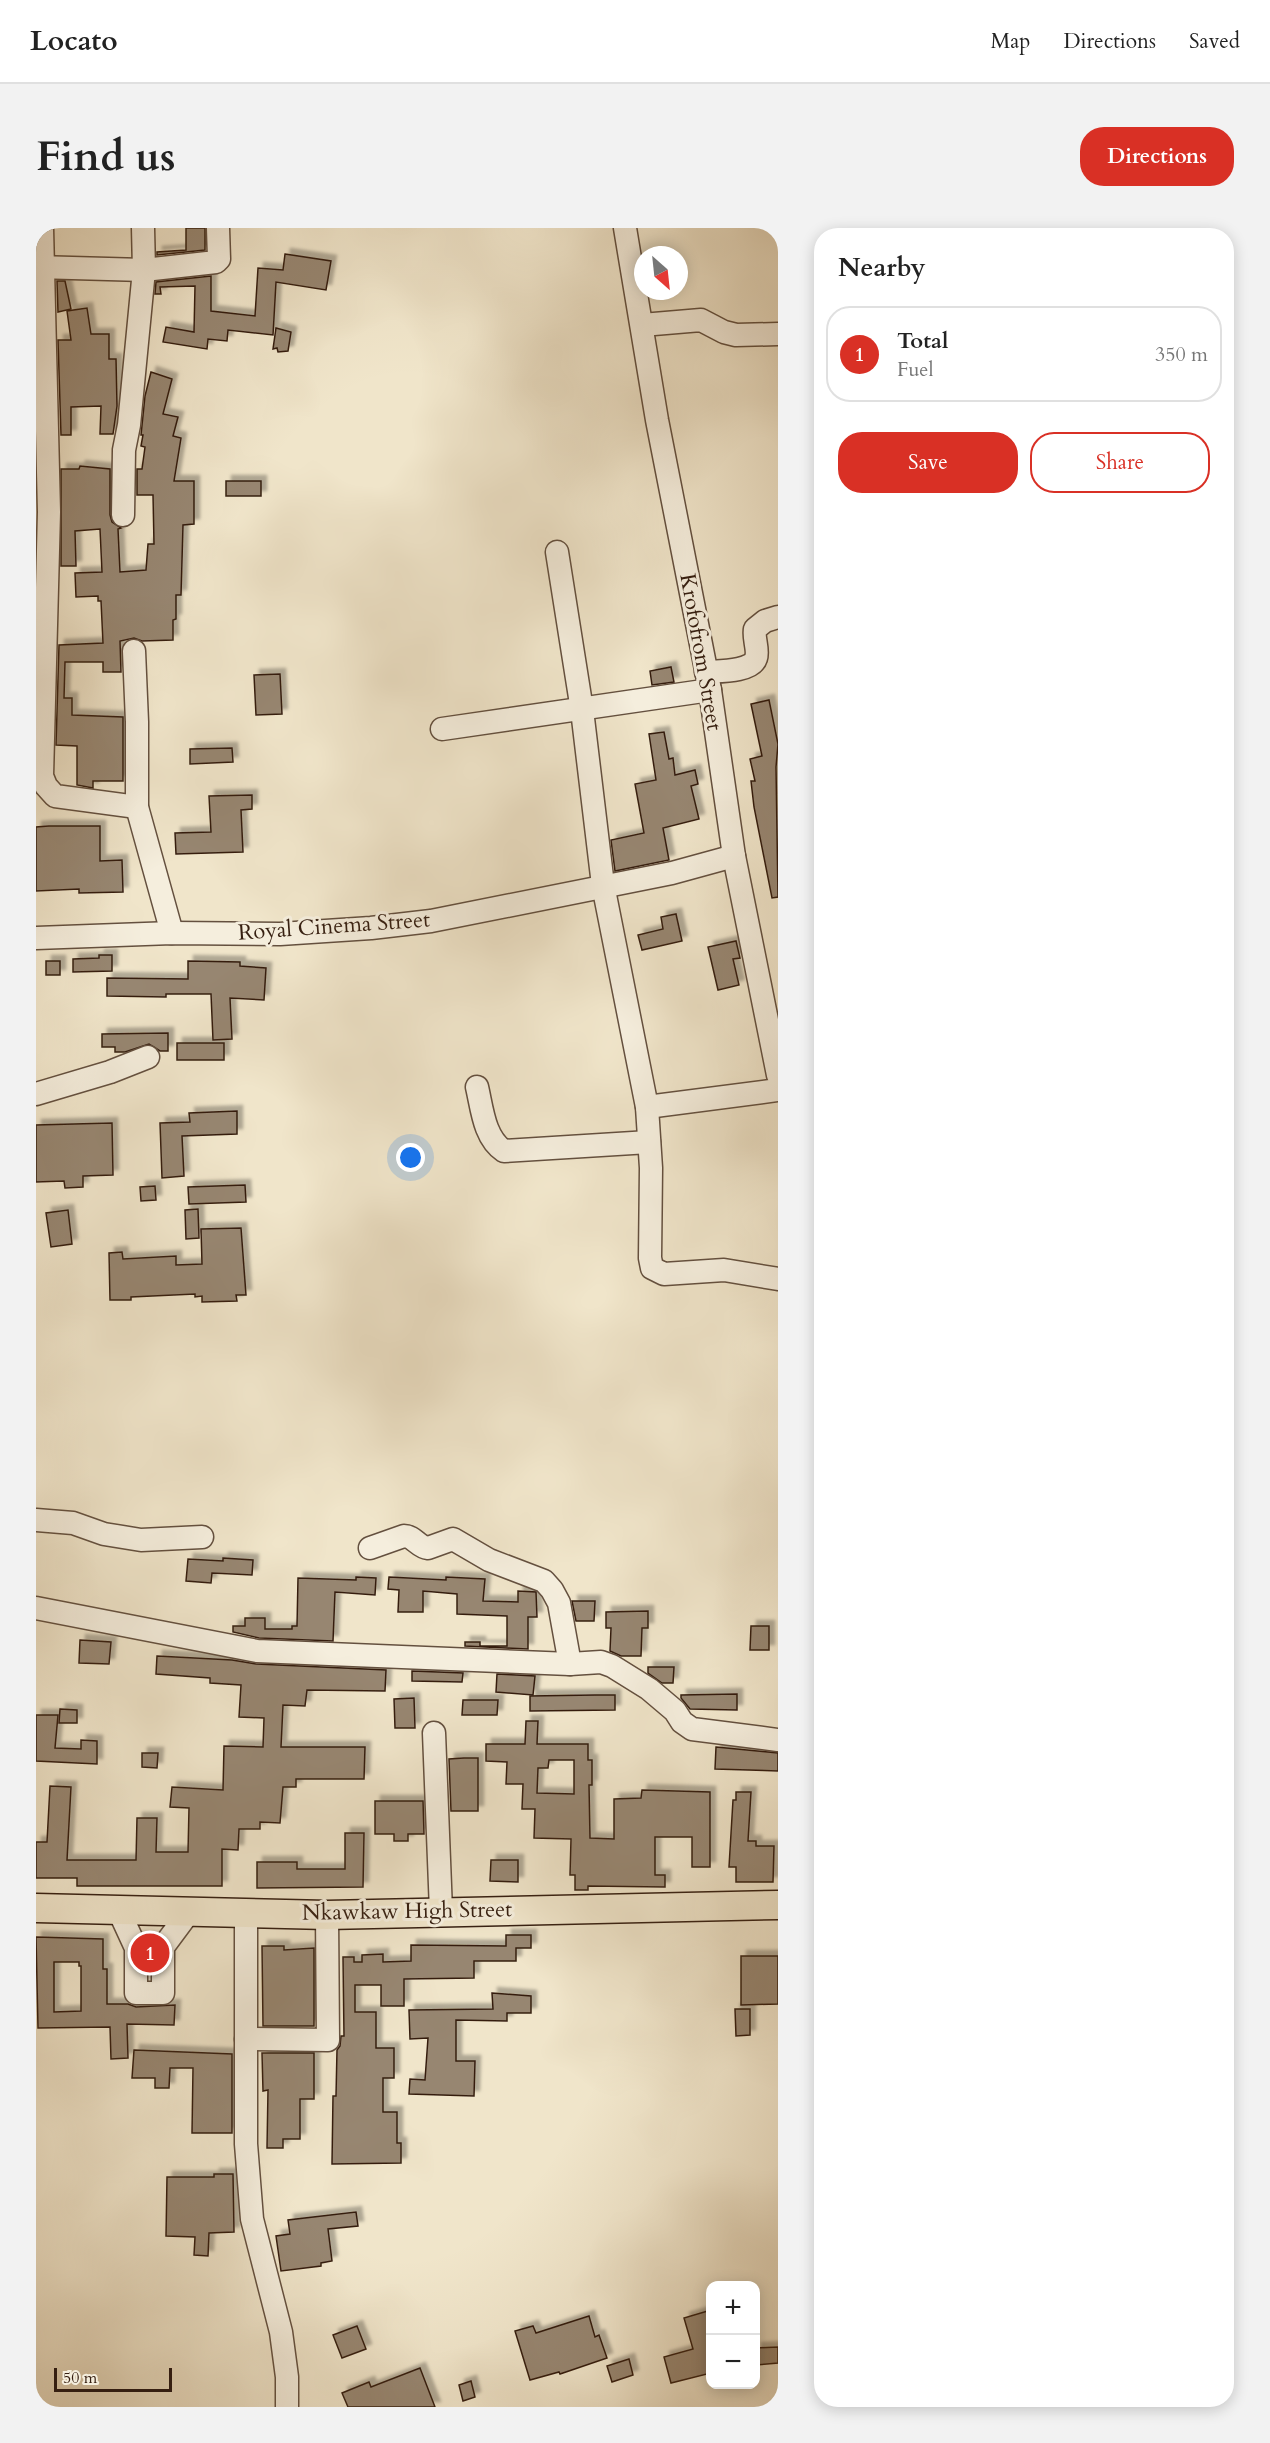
<!DOCTYPE html>
<html lang="en">
<head>
<meta charset="utf-8">
<style>
	:root { --surface:#fff; --page:#f2f2f2; --text:#222; --muted:#767676; --line:#e0e0e0; --accent:#d93025 }
	body { margin:0; font-family:Cardo,serif; background:var(--page); color:var(--text) }
	.controls { position:absolute; right:18px; bottom:18px; display:grid; overflow:hidden; border-radius:12px; box-shadow:0 3px 15px #0003 }
	.controls button { width:54px; height:54px; display:grid; place-items:center; padding:0; border:0; border-bottom:2px solid var(--line); background:var(--surface); color:var(--text); font:30px sans-serif }
	.compass { position:absolute; left:598px; top:18px; width:54px; height:54px; border-radius:50%; background:var(--surface); box-shadow:0 3px 15px #0003; rotate:153deg }
	.scale { position:absolute; left:18px; bottom:15px; width:118px; box-sizing:border-box; padding-left:6px; border:3px solid #361f11; border-top:0; font-size:16px; line-height:21px; white-space:nowrap; color:#361f11; -webkit-text-stroke:4px #f5eedd; paint-order:stroke }
	.you { position:absolute; left:375px; top:930px; width:21px; height:21px; margin:-15px; border:4px solid #fff; border-radius:50%; background:#1a73e8; box-shadow:0 0 0 9px #1a73e833 }
	.badge { display:grid; place-items:center; width:39px; height:39px; border-radius:50%; background:var(--accent); color:#fff; font-size:20px; font-weight:700 }
	.pin { position:absolute; translate:-50% -50%; border:3px solid #fff; box-shadow:0 2px 6px #0006 }
	.list { margin:0; padding:0; list-style:none }
	h2 { display:flex; justify-content:space-between; align-items:center; height:78px; margin:0; padding:0 24px; font-size:26px }
	h2 small { font-size:20px; font-weight:400; color:var(--muted) }
	.list li { display:grid; grid-template-columns:39px 1fr auto; gap:18px; align-items:center; box-sizing:border-box; height:96px; margin:0 12px 12px; padding:0 12px; border:2px solid var(--line); border-radius:24px }
	.list b { display:block; font-size:22px; white-space:nowrap }
	.list p { margin:0; font-size:20px; white-space:nowrap; color:var(--muted) }
	.list em { font-size:20px; font-style:normal; color:var(--muted) }
	.actions { display:flex; gap:12px; padding:18px 24px }
	.actions a { flex:1; padding:14px 0; border:2px solid var(--accent); border-radius:24px; text-align:center; font-size:21px; color:var(--accent) }
	.actions .main { background:var(--accent); color:#fff }
	.map { position:relative; flex:none; width:742px; height:2179px; overflow:hidden; border-radius:24px }
	header { display:flex; align-items:center; gap:36px; box-sizing:border-box; height:84px; padding:0 30px; background:var(--surface); border-bottom:2px solid var(--line) }
	header strong { font-size:28px }
	nav { display:flex; gap:33px; margin-inline-start:auto; font-size:21px }
	.intro { display:flex; align-items:center; justify-content:space-between; box-sizing:border-box; height:144px; padding:0 36px }
	h1 { margin:0; font-size:42px }
	.button { padding:15px 27px; border-radius:24px; background:var(--accent); color:#fff; font-size:21px; font-weight:700 }
	main { display:flex; gap:36px; padding:0 36px }
	aside { flex:1; background:var(--surface); border-radius:24px; box-shadow:0 3px 15px #0003 }
	.map>svg:first-child { display:block }
	.building { fill:#978671; stroke:#361f11; stroke-width:1.5; fill-rule:evenodd; filter:url(#shadow) }
	.lines { fill:none; stroke-linecap:round; stroke-linejoin:round }
	.minor-casing { stroke:#64503f; stroke-width:25 }
	.major-casing { stroke:#361f11; stroke-width:31 }
	.minor { stroke:#f5eedd; stroke-width:22 }
	.major { stroke:#f0e5ca; stroke-width:28 }
	.labels { text-anchor:middle; dominant-baseline:central; stroke-width:6; stroke-linejoin:round; paint-order:stroke }
	.street-label { font-size:22px; fill:#361f11; stroke:#f5eedd }
</style>
</head>
<body>
<header>
<strong>Locato</strong>
<nav><a>Map</a><a>Directions</a><a>Saved</a></nav>
</header>
<div class="intro"><h1>Find us</h1><a class="button">Directions</a></div>
<main>
<div class="map">
<svg width="742" height="2179" viewBox="0 0 742 2179">
	<defs>
		<filter id="shadow"><feDropShadow dx="5.5" dy="-5.5" stdDeviation="1.5" flood-color="#0004"/></filter>
	</defs>
	<rect width="100%" height="100%" fill="#f0e5ca"/>
	<filter id="stains"><feTurbulence type="fractalNoise" baseFrequency=".00333" numOctaves="4"/><feColorMatrix values="0 0 0 0 .2 0 0 0 0 .09 0 0 0 0 .02 0 0 0 .5 -.17"/></filter>
	<radialGradient id="worn" r=".72"><stop offset=".6" stop-color="#630" stop-opacity="0"/><stop offset="1" stop-color="#630" stop-opacity=".3"/></radialGradient>
	<g class="building">
		<path d="M150 0H169V22L121 27V24L150 22Z"/>
		<path d="M249 26 295 33 290 62 240 54 237 107 192 102 191 113 172 111 171 121 127 114 130 99 158 104 159 58 124 59 125 66H119L120 54 175 48V83L219 88 222 40 247 42Z"/>
		<path d="M21 53H29L35 81 22 84Z"/>
		<path d="M51 80 55 106H73V131H80L81 178 77 206H64L65 178 35 179V207H25L22 112H35L31 83Z"/>
		<path d="M240 100 255 104 252 123 242 124 241 120 237 121Z"/>
		<path d="M115 144 136 151 127 186 142 189 137 208 145 210 138 253H158V296L147 297 145 367H140V391L137 392V412L106 413 98 410 84 413 85 444H67V434H29L28 470H36V487L87 489V553H57V560L41 557V518L20 517 23 417 67 415 65 373H62V368L40 369 39 345 66 344 64 301 39 303 40 338H25V241H43L44 238 74 241V287L76 294 85 300 82 301 84 344 110 342 112 316H118L117 267H101V241H106L109 219 105 218 107 207H105L109 168Z"/>
		<rect x="190" y="253" width="35" height="15"/>
		<path d="M635 439 638 454 616 457 614 443Z"/>
		<path d="M244 446 246 486 220 487 218 447Z"/>
		<path d="M733 472 742 516 740 539 742 669 736 670 718 579 715 553H719L714 531 726 528 715 476Z"/>
		<path d="M628 504 633 531 637 530 639 547 659 542 662 556 655 558 663 591 627 600 633 632 579 643 575 612 608 605 599 556 620 552 613 506Z"/>
		<path d="M196 520 197 534 154 536V521Z"/>
		<path d="M216 567V581L205 582 207 624 140 626 139 605 175 604 173 568Z"/>
		<path d="M13 598H64V633L86 632 87 664 43 665V661L0 663V599Z"/>
		<path d="M640 686 646 713 606 722 602 707 627 701 625 689Z"/>
		<path d="M700 713 704 730 697 731 703 757 682 762 672 719Z"/>
		<path d="M63 727H76V743L37 744V731L63 730Z"/>
		<rect x="10" y="733" width="14" height="14"/>
		<path d="M152 733 204 734V738L230 740 228 772 194 770 196 811 177 812 175 766H130V769L71 768V750L152 751Z"/>
		<path d="M132 805V823H124L113 816 89 824H79V819H66V806Z"/>
		<rect x="141" y="815" width="47" height="17"/>
		<path d="M201 883V906L146 908 148 948 126 950 124 895 154 894 153 885Z"/>
		<path d="M76 895 77 947 47 948V959L29 960 28 953 0 954V897Z"/>
		<path d="M209 957 210 974 153 976 152 959Z"/>
		<path d="M119 958 120 972 105 973 104 959Z"/>
		<path d="M162 981 163 1010 150 1011 149 982Z"/>
		<path d="M32 982 36 1016 15 1019 10 985Z"/>
		<path d="M205 1000 210 1067H200L201 1073 166 1074V1068L159 1069V1066L95 1069V1072H74L73 1025 86 1024 87 1031 140 1028V1037L166 1036 165 1001Z"/>
		<path d="M187 1330 217 1332 216 1347 176 1345 175 1355 150 1353 152 1331 187 1333Z"/>
		<path d="M320 1349 340 1350 339 1367 299 1364 297 1413 223 1410 197 1404V1398H209V1390H229V1401H256V1398H261L262 1350 320 1352Z"/>
		<path d="M353 1349 410 1352V1349L449 1351 447 1373 482 1374V1363L500 1364 501 1389H492V1421L429 1418V1414H444V1418H471V1388L421 1386V1366L387 1363V1384H362L363 1362 352 1361Z"/>
		<path d="M536 1373H559L558 1393H540Z"/>
		<path d="M612 1383V1400H606L605 1428H585L574 1423 575 1400H570V1384Z"/>
		<path d="M715 1398H733V1422H714Z"/>
		<path d="M44 1412 75 1414 73 1436 43 1435Z"/>
		<path d="M121 1428 196 1432 220 1436 350 1442 349 1463 271 1462 269 1478 247 1477 245 1519H329L328 1551H260V1559H247L244 1595 224 1594V1601H203L202 1622 186 1621V1658H41V1650H0V1614H11L14 1558 35 1559 31 1632H100L101 1590H121L120 1624H152L153 1580 134 1579 136 1559 187 1562 188 1518 227 1519 228 1490 203 1489 205 1457 174 1455V1450L120 1446Z"/>
		<path d="M612 1439H638L637 1455H626L612 1445Z"/>
		<path d="M376 1443 427 1445 426 1454 376 1453Z"/>
		<path d="M461 1446 499 1448 497 1467 460 1464Z"/>
		<path d="M701 1466V1482L654 1481 645 1470V1467Z"/>
		<path d="M560 1467H579V1482L494 1483V1468Z"/>
		<path d="M378 1470 379 1500H359L358 1471Z"/>
		<path d="M427 1472H462L461 1487H426Z"/>
		<path d="M24 1481 41 1482V1495H23Z"/>
		<path d="M0 1487H22L19 1520 45 1521V1512L61 1513V1536L0 1533Z"/>
		<path d="M490 1493H502L501 1516H552V1532H556V1557H553L554 1610 578 1611V1571L605 1570 606 1562 674 1564V1639H656V1609H619V1647H629V1659L552 1658V1662H539V1647H534L535 1611 498 1610 499 1581H486L487 1556H470L471 1534 450 1533V1516H489ZM513 1532H538V1566L501 1565 502 1540H512Z"/>
		<path d="M680 1519 742 1525V1543L679 1541Z"/>
		<path d="M106 1525H122L121 1540 106 1539Z"/>
		<path d="M428 1530H442V1583H415L413 1531Z"/>
		<path d="M700 1564H715L712 1613H720V1618H738L737 1654H700V1639H693L697 1572H700Z"/>
		<path d="M339 1573H387L388 1606H372V1613H358V1606H339Z"/>
		<path d="M309 1605H328L327 1659 221 1660V1634H261V1641H309Z"/>
		<path d="M455 1632H482V1654L454 1653Z"/>
		<path d="M470 1707H495V1720H480V1733H438V1750L368 1751V1778H345V1757H319V1784H340V1820H358V1850H347V1884H361V1915H365V1935L296 1936 297 1868H300L301 1822 304 1818 305 1808H308L307 1729H318V1734H326V1727L347 1726V1734L375 1733V1717L470 1718Z"/>
		<path d="M0 1709 67 1711V1741H71V1776H92L100 1779 139 1777 138 1797 91 1796 92 1830 75 1831 74 1799 2 1800ZM18 1734H43V1738H45V1783L18 1784Z"/>
		<path d="M226 1718H248V1722L278 1720V1798H227Z"/>
		<path d="M705 1728H742V1776L705 1777Z"/>
		<path d="M456 1765 495 1768V1785H471V1793L420 1792V1833H439L438 1868 373 1866 374 1851 389 1852 392 1810 374 1811 373 1782 457 1781Z"/>
		<path d="M699 1781H714V1807L700 1808Z"/>
		<path d="M98 1822 196 1826V1905H156L157 1840H134L133 1860H119V1850H96Z"/>
		<path d="M226 1825H278V1871H264V1911H247V1920H231L232 1862 227 1863Z"/>
		<path d="M178 1946H197L198 2004 173 2005 172 2028 158 2027 159 2009 130 2008 131 1949H178Z"/>
		<path d="M320 1984 322 1998 292 2001 296 2033 285 2035V2038L245 2043 240 2008 254 2006 252 1992Z"/>
		<path d="M675 2082V2145L635 2155 628 2129 657 2121 648 2090Z"/>
		<path d="M553 2088 559 2109 563 2107 571 2130 524 2146 523 2144 494 2152 479 2103 497 2098 500 2105Z"/>
		<path d="M321 2098 330 2121 306 2130 297 2107Z"/>
		<path d="M742 2119V2135L720 2137V2120Z"/>
		<path d="M593 2131 597 2147 576 2154 571 2138Z"/>
		<path d="M384 2140 399 2179H312L306 2165 333 2154 335 2159Z"/>
		<path d="M435 2153 439 2169 427 2173 423 2157Z"/>
	</g>
	<g class="lines">
		<g class="minor-casing">
			<g id="minor">
				<path d="M6 0 13 284 6 548 10 558 19 568 101 579"/>
				<path d="M589 0 621 192 674 462 698 628 742 847"/>
				<path d="M0 39 108 42 180 34 183 31 182 0"/>
				<path d="M606 97 665 92 688 104 700 107 742 106"/>
				<path d="M87 287 88 222 93 197 108 42 107 0"/>
				<path d="M521 324 546 482 567 657 611 879 615 940 614 1030 616 1040 628 1046 688 1042 742 1051"/>
				<path d="M98 423 101 494V579L136 705"/>
				<path d="M670 444C682 443 716 444 720 430 723 422 717 410 719 401L729 393 742 389"/>
				<path d="M406 501 674 462"/>
				<path d="M0 710 136 705 244 706 335 700 395 693 636 645 698 628"/>
				<path d="M441 859C446 880 448 910 468 923L613 914"/>
				<path d="M0 866 74 844 112 829"/>
				<path d="M611 879 742 862"/>
				<path d="M0 1292 37 1295 68 1306 105 1312 166 1309"/>
				<path d="M334 1320 368 1308C378 1308 382 1319 392 1320L417 1311 453 1332 508 1353 516 1362 523 1375 534 1436"/>
				<path d="M0 1380 221 1423 534 1436 565 1434 576 1438 613 1461 639 1483 646 1494 656 1501 742 1512"/>
				<path d="M398 1505 405 1683"/>
				<path d="M82 1681 100 1720V1765H127V1719L153 1684"/>
				<path d="M210 1684V1916L216 1991 245 2104 251 2149V2179"/>
				<path d="M210 1811 292 1812 291 1687"/>
			</g>
		</g>
		<g class="major-casing">
			<path id="major" d="M0 1680 291 1687 742 1677"/>
		</g>
		<use href="#minor" class="minor"/>
		<use href="#major" class="major"/>
	</g>
	<g class="labels">
		<g class="street-label">
			<text transform="translate(665 424) rotate(80)">Krofofrom Street</text>
			<text transform="translate(298 698) rotate(-4)">Royal Cinema Street</text>
			<text transform="translate(371 1683) rotate(-1)">Nkawkaw High Street</text>
		</g>
	</g>
	<rect width="100%" height="100%" filter="url(#stains)"/>
	<rect width="100%" height="100%" fill="url(#worn)"/>
</svg>
<div class="controls">
<button>+</button>
<button>−</button>
</div>
<svg class="compass" viewBox="-18 -18 36 36"><path d="M0-13l5 13h-10z" fill="#e53935"/><path d="M0 13l5-13h-10z" fill="#767676"/></svg>
<div class="scale">50 m</div>
<div class="you"></div>
<div class="pin badge" style="left:114px;top:1725px">1</div>
</div>
<aside>
<h2>Nearby<small></small></h2>
<ul class="list">
<li><span class="badge">1</span><div><b>Total</b><p>Fuel</p></div><em>350 m</em></li>
</ul>
<div class="actions"><a class="main">Save</a><a>Share</a></div>
</aside>
</main>
</body>
</html>
